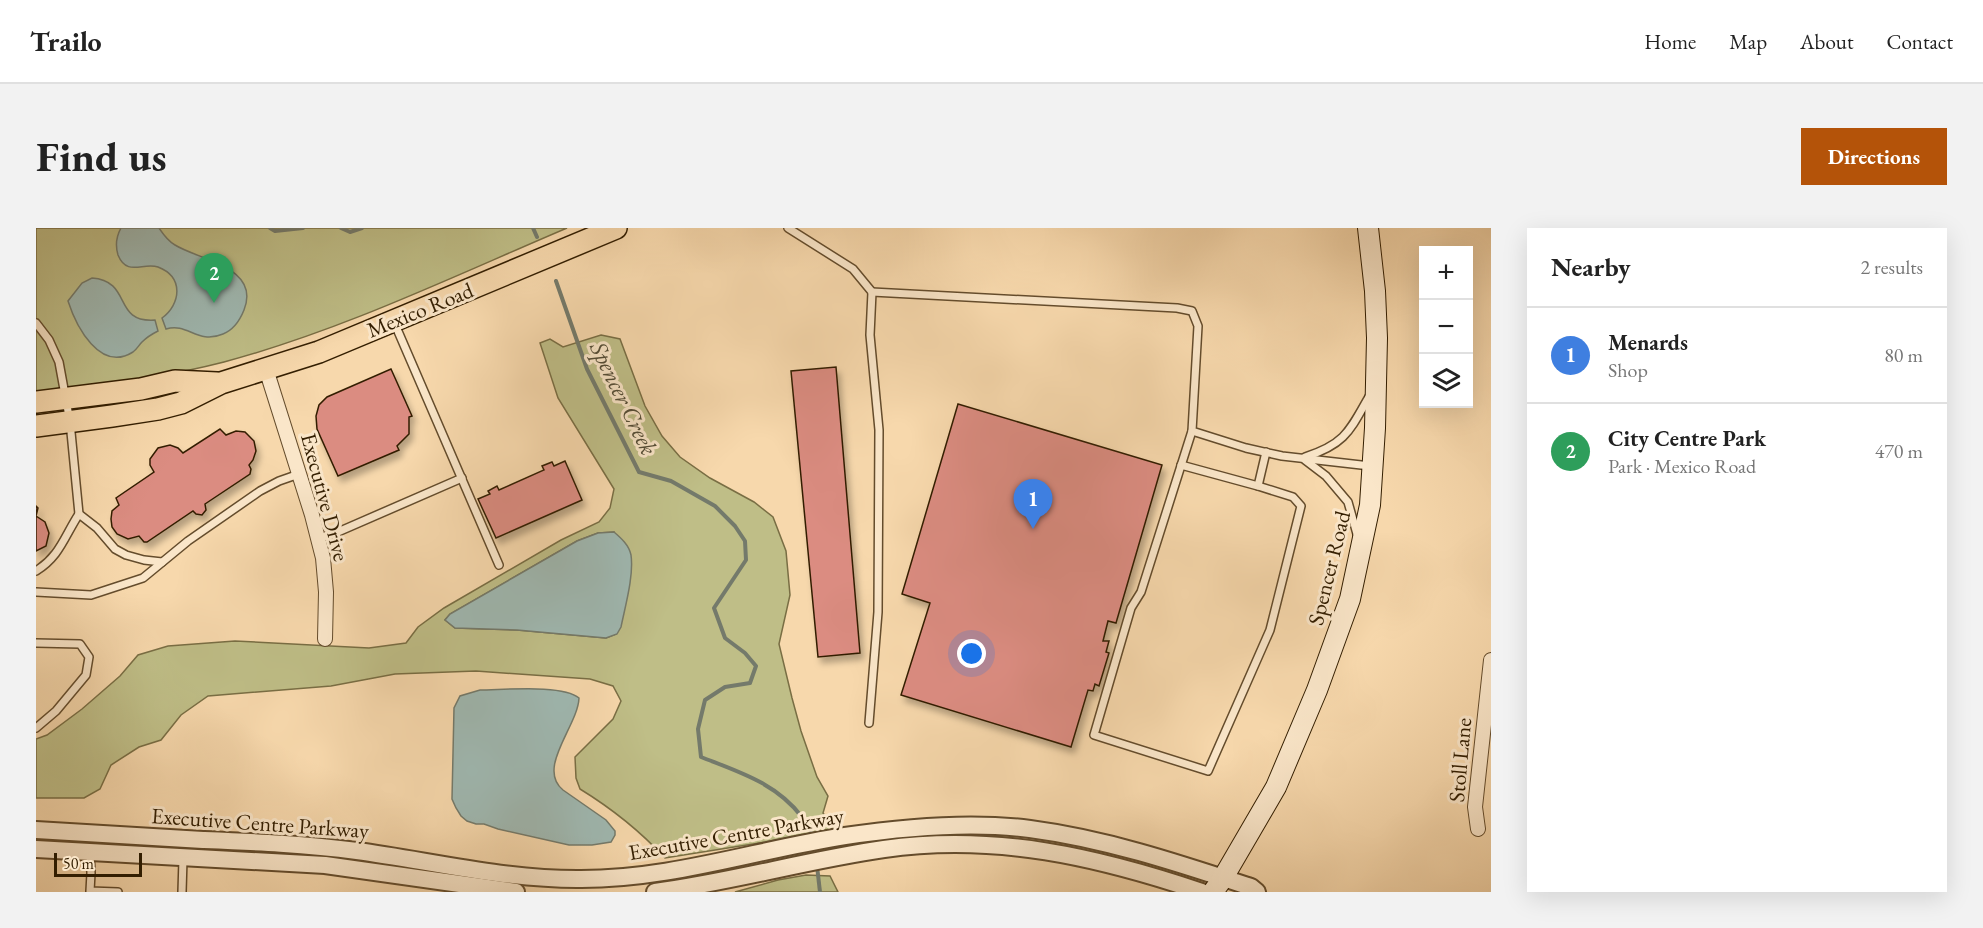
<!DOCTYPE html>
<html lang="en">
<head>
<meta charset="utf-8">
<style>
	:root { --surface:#fff; --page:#f2f2f2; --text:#222; --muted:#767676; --line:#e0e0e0; --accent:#b45309 }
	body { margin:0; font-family:"EB Garamond",serif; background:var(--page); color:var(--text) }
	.controls { position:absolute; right:18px; top:18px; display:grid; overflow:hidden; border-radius:0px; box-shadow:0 6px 24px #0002 }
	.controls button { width:54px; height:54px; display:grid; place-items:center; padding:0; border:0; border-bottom:2px solid var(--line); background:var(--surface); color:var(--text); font:30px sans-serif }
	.scale { position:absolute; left:18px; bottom:15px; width:88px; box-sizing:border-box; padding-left:6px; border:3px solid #331e01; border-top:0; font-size:16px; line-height:21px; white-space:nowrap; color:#331e01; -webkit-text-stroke:4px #fae6c9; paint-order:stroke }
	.you { position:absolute; left:936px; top:426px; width:21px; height:21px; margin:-15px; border:4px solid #fff; border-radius:50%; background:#1a73e8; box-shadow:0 0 0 9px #1a73e833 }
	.badge { display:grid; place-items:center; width:39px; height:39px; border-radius:50%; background:var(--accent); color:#fff; font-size:20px; font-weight:700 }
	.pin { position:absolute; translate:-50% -50px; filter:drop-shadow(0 2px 3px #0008) }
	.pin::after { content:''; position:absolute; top:32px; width:21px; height:18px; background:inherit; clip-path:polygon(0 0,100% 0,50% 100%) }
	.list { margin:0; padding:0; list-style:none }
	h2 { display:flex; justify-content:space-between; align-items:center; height:78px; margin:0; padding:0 24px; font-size:26px }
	h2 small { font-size:20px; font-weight:400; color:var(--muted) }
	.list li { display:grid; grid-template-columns:39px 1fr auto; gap:18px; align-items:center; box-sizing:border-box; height:96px; padding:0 24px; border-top:2px solid var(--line) }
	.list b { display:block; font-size:22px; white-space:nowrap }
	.list p { margin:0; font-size:20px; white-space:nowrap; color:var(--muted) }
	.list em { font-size:20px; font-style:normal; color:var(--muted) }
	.icon { flex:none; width:33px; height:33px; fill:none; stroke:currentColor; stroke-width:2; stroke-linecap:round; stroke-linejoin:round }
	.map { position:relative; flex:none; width:1455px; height:664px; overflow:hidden; border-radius:0px }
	header { display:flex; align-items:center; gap:36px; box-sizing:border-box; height:84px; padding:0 30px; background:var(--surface); border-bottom:2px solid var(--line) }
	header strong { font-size:28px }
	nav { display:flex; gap:33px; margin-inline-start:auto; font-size:21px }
	.intro { display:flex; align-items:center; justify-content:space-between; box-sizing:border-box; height:144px; padding:0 36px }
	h1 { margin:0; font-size:42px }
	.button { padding:15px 27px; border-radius:0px; background:var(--accent); color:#fff; font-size:21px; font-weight:700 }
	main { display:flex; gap:36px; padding:0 36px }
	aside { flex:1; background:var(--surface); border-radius:0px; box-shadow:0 6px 24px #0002 }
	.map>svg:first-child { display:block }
	.green { fill:#bfbe87; stroke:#796e44; stroke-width:1.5; fill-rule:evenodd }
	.water { fill:#9fb8b1; stroke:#747a6b; stroke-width:1.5 }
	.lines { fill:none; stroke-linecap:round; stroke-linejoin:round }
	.stream { stroke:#747a6b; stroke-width:4 }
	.building { fill:#db8c81; stroke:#331e01; stroke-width:1.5; filter:url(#shadow) }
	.service-casing { stroke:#644c2c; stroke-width:10 }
	.minor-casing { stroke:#644c2c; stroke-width:16 }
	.tertiary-casing { stroke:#644c2c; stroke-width:20 }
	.secondary-casing { stroke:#331e01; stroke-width:22 }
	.primary-casing { stroke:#331e01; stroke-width:24 }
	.service { stroke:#fae6c9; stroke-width:7 }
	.minor { stroke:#fae6c9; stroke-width:14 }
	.tertiary { stroke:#fae6c9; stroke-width:16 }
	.secondary { stroke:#fae6c9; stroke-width:20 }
	.primary { stroke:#f7d8ac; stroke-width:21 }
	.labels { text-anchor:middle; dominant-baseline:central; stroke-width:6; stroke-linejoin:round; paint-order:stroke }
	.street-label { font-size:22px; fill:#331e01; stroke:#fae6c9 }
	.water-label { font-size:24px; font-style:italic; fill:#534c36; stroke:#fae6c9 }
</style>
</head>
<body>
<header>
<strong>Trailo</strong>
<nav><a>Home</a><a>Map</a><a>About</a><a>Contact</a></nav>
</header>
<div class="intro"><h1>Find us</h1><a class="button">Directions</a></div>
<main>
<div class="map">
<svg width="1455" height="664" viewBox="0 0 1455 664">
	<defs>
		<filter id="shadow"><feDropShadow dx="3.5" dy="6" stdDeviation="3" flood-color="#0004"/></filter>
	</defs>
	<rect width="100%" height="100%" fill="#f7d8ac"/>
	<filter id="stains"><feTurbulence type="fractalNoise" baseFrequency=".00333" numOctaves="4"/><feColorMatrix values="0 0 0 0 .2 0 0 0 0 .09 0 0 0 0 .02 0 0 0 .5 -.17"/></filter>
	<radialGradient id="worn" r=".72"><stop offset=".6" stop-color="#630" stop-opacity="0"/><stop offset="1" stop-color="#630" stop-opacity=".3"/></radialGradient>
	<g class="green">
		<path d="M0 0H531C418 48 307 102 188 134 126 150 63 157 0 166Z"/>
		<path d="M565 107 584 111 609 178 626 208 644 229 674 250 718 274 737 289 750 323 754 367 743 416 756 470 765 503 781 549 792 568 787 585 793 593 808 599 729 614 629 630C604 603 575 580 544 561L540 550 539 529 577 491 585 473 577 458 554 451 440 443 359 446 295 458 172 468 145 487 125 512 103 519 75 537 64 561 48 570H0V511L11 507 46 481 84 448 102 427 132 418 199 413 333 420 370 415 382 399 408 380 525 312 563 294 574 280 578 261 522 170 504 115 514 111 527 119ZM578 304 580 406 570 410 481 402 419 400 409 392 414 386 541 313 562 305Z"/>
		<path d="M770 647 794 648 802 664H699L742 652Z"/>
	</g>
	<g class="water">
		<path d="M85 0H123C127 6 132 13 139 17 163 32 225 39 208 82 204 92 197 102 187 106 161 117 152 94 130 101L126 90C145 76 148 49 122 39 107 34 91 49 82 27 79 17 80 9 85 0Z"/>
		<path d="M56 50C97 53 76 95 119 92L122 103C116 106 111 109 106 114 103 117 101 121 97 124 64 145 40 98 32 73L46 55Z"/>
		<path d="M578 304C585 310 593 317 595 327 598 348 589 379 585 399L581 406 570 410 481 402 419 400 409 392 414 386 541 313 562 305Z"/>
		<path d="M444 462C467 462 527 456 543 470 542 498 500 540 527 562L570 592 579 603V607L575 614 556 617H533L462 601 448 596H440L431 593 425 588 420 580 416 571 418 480 424 468Z"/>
	</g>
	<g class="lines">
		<g class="stream">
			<path d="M234 0 239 3 267 0"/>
			<path d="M305 0 314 4 326 0"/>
			<path d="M497 0 501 9"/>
			<path d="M520 53 551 141 603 244 635 253 679 278 699 298 709 313 710 332 678 380 689 410 709 425 720 438 714 455 689 459 669 472 662 501 665 529C703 544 740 555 766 589 771 596 775 601 776 610"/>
			<path d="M781 638 784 664"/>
		</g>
	</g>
	<g class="building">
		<path d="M800 139 824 425 782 429 755 143Z"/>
		<path d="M355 141 376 188 373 189V206L361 218 363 222 302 248 281 201 280 188 283 177 291 169Z"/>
		<path d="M922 176 1126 237 1080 395 1072 393 1067 413H1073L1070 424 1073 425 1063 458 1059 456 1057 463 1052 462 1035 519 865 467 894 375 866 366Z"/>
		<path d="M184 201 190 207 200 203 209 204 218 213 220 223 217 232 213 237 215 241 214 246 169 276 170 282 166 287 160 286 157 283 111 314H108L103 308 92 311 81 306 76 299 75 291 76 283 83 277 80 270 118 244 114 237V231L122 220 134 217 142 220 147 225Z"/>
		<path d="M529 233 546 272 460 310 442 271 454 266 452 263 461 258 463 262 508 242 506 238 516 234 518 238Z"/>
		<path d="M0 278 2 280 0 288 9 294 13 305 10 318 0 323Z"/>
	</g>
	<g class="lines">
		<g class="service-casing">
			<g id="service">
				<path d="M752 0 817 41 836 64 834 107 843 202 842 384 833 495"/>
				<path d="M836 64 1141 80 1156 83 1162 98 1156 203 1210 220 1246 228 1334 238"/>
				<path d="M358 94 463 337"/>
				<path d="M0 95 13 112 23 134 34 194 43 286 61 300 79 321 90 327 108 332 126 334"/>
				<path d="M1156 203 1105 364 1095 380 1058 507 1172 543 1234 402 1265 278 1257 269 1222 258 1230 224"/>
				<path d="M1269 229C1310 216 1314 202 1334 167"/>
				<path d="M1269 232 1290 248 1312 274 1321 306"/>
				<path d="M1145 237 1222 258"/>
				<path d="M282 310 295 307 426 250"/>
				<path d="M0 343C24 328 28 309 43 286"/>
				<path d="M0 364 55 367 107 350 152 313 224 263 243 253 263 246"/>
				<path d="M0 415 44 416 53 429 50 447 20 483 0 500"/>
				<path d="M54 623 55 645 54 663 82 664"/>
				<path d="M146 664 147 631"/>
			</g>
		</g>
		<g class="minor-casing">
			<g id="minor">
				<path d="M230 141 276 287 287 330 290 364 289 411"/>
				<path d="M1442 601 1439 579 1455 432"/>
			</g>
		</g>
		<g class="tertiary-casing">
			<g id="tertiary">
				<path d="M0 602C56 605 111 609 167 612 218 614 270 616 321 623 394 633 467 651 541 651 633 652 719 622 809 608 869 599 934 593 994 601 1070 611 1142 635 1215 659L1221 664"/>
				<path d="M0 621 289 637 480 664"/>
				<path d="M619 664C696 654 771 632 848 621 959 605 1062 629 1166 664"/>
			</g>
		</g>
		<g class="secondary-casing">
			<path id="secondary" d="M1177 664 1187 650 1240 559 1281 462 1314 371 1334 277 1339 200 1341 110 1339 63 1332 0"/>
		</g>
		<g class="primary-casing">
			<g id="primary">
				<path d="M0 174 105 161 139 153 181 155"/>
				<path d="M0 198 76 188 122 181 145 175 185 155 283 124 580 0"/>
			</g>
		</g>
		<use href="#service" class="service"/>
		<use href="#minor" class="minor"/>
		<use href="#tertiary" class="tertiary"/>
		<use href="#secondary" class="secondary"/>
		<use href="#primary" class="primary"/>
	</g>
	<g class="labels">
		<g class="street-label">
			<text transform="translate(384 82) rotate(-22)">Mexico Road</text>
			<text transform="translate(289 269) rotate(75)">Executive Drive</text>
			<text transform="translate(1293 340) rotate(-76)">Spencer Road</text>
			<text transform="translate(1424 532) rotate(-85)">Stoll Lane</text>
			<text transform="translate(224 595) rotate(4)">Executive Centre Parkway</text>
			<text transform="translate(700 606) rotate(-10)">Executive Centre Parkway</text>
		</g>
		<g class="water-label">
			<text transform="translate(588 170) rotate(64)">Spencer Creek</text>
		</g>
	</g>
	<rect width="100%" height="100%" filter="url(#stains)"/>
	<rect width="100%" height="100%" fill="url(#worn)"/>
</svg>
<div class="controls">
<button>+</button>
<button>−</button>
<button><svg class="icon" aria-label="layers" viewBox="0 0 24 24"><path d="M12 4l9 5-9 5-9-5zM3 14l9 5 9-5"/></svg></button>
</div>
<div class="scale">50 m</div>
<div class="you"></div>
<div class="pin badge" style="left:997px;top:301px;background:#3f7fe0">1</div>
<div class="pin badge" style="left:178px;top:75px;background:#2e9e5b">2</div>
</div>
<aside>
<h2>Nearby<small>2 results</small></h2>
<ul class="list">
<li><span class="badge" style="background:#3f7fe0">1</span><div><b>Menards</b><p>Shop</p></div><em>80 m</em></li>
<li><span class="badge" style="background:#2e9e5b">2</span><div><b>City Centre Park</b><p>Park · Mexico Road</p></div><em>470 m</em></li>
</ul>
</aside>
</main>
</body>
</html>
